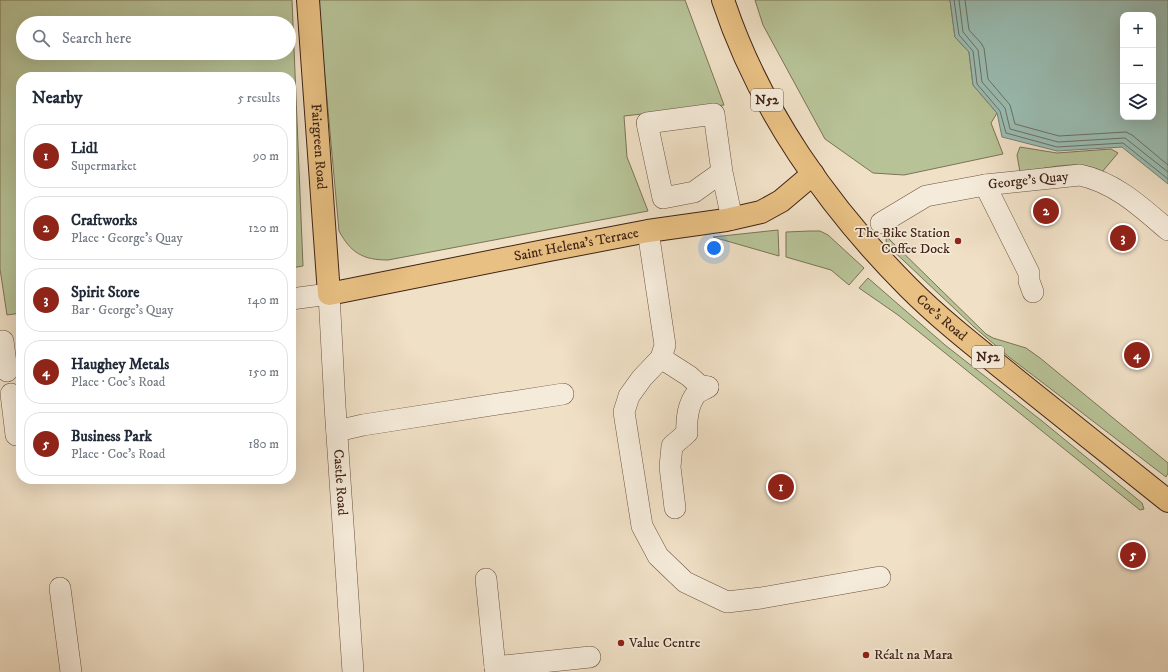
<!DOCTYPE html>
<html lang="en">
<head>
<meta charset="utf-8">
<style>
	:root { --surface:#fff; --page:#f2f2f3; --text:#1f2937; --muted:#747a83; --line:#e0e1e3; --accent:#8f2418 }
	body { margin:0; font-family:"IM FELL DW Pica",serif; background:var(--page); color:var(--text) }
	.controls { position:absolute; right:12px; top:12px; display:grid; overflow:hidden; border-radius:8px; box-shadow:0 4px 16px #0002 }
	.controls button { width:36px; height:36px; display:grid; place-items:center; padding:0; border:0; border-bottom:1px solid var(--line); background:var(--surface); color:var(--text); font:20px sans-serif }
	.you { position:absolute; left:714px; top:248px; width:14px; height:14px; margin:-10px; border:3px solid #fff; border-radius:50%; background:#1a73e8; box-shadow:0 0 0 6px #1a73e833 }
	.badge { display:grid; place-items:center; width:26px; height:26px; border-radius:50%; background:var(--accent); color:#fff; font-size:13px; font-weight:700 }
	.pin { position:absolute; translate:-50% -50%; border:2px solid #fff; box-shadow:0 1px 4px #0006 }
	.list { margin:0; padding:0; list-style:none }
	h2 { display:flex; justify-content:space-between; align-items:center; height:52px; margin:0; padding:0 16px; font-size:17px }
	h2 small { font-size:13px; font-weight:400; color:var(--muted) }
	.list li { display:grid; grid-template-columns:26px 1fr auto; gap:12px; align-items:center; box-sizing:border-box; height:64px; margin:0 8px 8px; padding:0 8px; border:1px solid var(--line); border-radius:16px }
	.list b { display:block; font-size:15px; white-space:nowrap }
	.list p { margin:0; font-size:13px; white-space:nowrap; color:var(--muted) }
	.list em { font-size:13px; font-style:normal; color:var(--muted) }
	.icon { flex:none; width:22px; height:22px; fill:none; stroke:currentColor; stroke-width:2; stroke-linecap:round; stroke-linejoin:round }
	.map { position:relative; flex:none; width:1168px; height:672px; overflow:hidden }
	.search { position:absolute; background:var(--surface); box-shadow:0 4px 16px #0002; left:16px; top:16px; width:280px; height:44px; display:flex; align-items:center; gap:10px; box-sizing:border-box; padding:0 14px; border-radius:22px; color:var(--muted); font-size:15px }
	.panel { position:absolute; background:var(--surface); box-shadow:0 4px 16px #0002; left:16px; top:72px; width:280px; height:412px; border-radius:16px }
	.map>svg:first-child { display:block }
	.green { fill:#b7c397; stroke:#7c7356; fill-rule:evenodd }
	.water { fill:#9abdb3; stroke:#767f74; fill-rule:evenodd }
	.lines { fill:none; stroke-linecap:round; stroke-linejoin:round }
	.shore { stroke:#6d7064; stroke-width:1 }
	.minor-casing { stroke:#6c5241; stroke-width:22 }
	.major-casing { stroke:#402315; stroke-width:24 }
	.minor { stroke:#f5ebda; stroke-width:21 }
	.major { stroke:#e8c083; stroke-width:22 }
	.poi-dot { fill:#8f2418; stroke:#f5ebda; stroke-width:1.5 }
	.labels { text-anchor:middle; dominant-baseline:central; stroke-width:3.5; stroke-linejoin:round; paint-order:stroke }
	.shield { fill:#f5ebda; stroke:#765f50; stroke-width:1 }
	.shield-label { font-size:13px; font-weight:bold; fill:#402315 }
	.street-label { font-size:14px; fill:#402315; stroke:#f5ebda }
	.poi-label { font-size:14px; fill:#402315; stroke:#f5ebda; text-anchor:start }
</style>
</head>
<body>
<div class="map">
<svg width="1168" height="672" viewBox="0 0 1168 672">
	<rect width="100%" height="100%" fill="#f0e0c6"/>
	<filter id="stains"><feTurbulence type="fractalNoise" baseFrequency=".005" numOctaves="4"/><feColorMatrix values="0 0 0 0 .2 0 0 0 0 .09 0 0 0 0 .02 0 0 0 .5 -.17"/></filter>
	<radialGradient id="worn" r=".72"><stop offset=".6" stop-color="#630" stop-opacity="0"/><stop offset="1" stop-color="#630" stop-opacity=".3"/></radialGradient>
	<g class="green">
		<path d="M0 0H292L303 266 291 268V77H21V313L7 315 0 269ZM23 23H289V53H23Z"/>
		<path d="M318 0H685L724 105 624 116 627 157 648 211 388 260C363 260 351 253 339 231Z"/>
		<path d="M755 0H950L955 37 969 52 973 85 997 113 991 123 1003 154 904 175 873 173 825 139 763 25Z"/>
		<path d="M1020 147 1057 153 1111 149 1118 153 1102 172C1080 158 1046 169 1020 172L1017 155Z"/>
		<path d="M778 230 779 256 713 237Z"/>
		<path d="M810 231H820L828 235 864 268 849 285 831 270 786 257V232Z"/>
		<path d="M887 237 986 334 993 338 1026 348 1040 358 1168 463V473L1166 477 1009 357 974 327 887 245 886 240Z"/>
		<path d="M868 278 945 345 1042 421 1142 503 1144 509 1140 510 898 315 859 288Z"/>
	</g>
	<path class="water" d="M950 0H1168V184L1122 147 1057 151 1002 137 997 113 973 85 969 52 955 37ZM1123 15H1153V117H1123Z"/>
	<g class="lines">
		<g class="shore">
			<path d="M954 0 959 35 973 51 977 84 1000 111 1006 133 1057 147 1123 143 1168 179"/>
			<path d="M959 0 963 32 978 50 982 82 1005 108 1010 129 1058 142 1125 138 1168 172"/>
			<path d="M965 0 969 30 981 43 984 48 988 79 1010 105 1015 124 1059 136 1126 132 1132 135 1168 165"/>
		</g>
		<g class="minor-casing">
			<g id="minor">
				<path d="M722 172 694 192 663 198 647 123 714 114 722 172 732 219"/>
				<path d="M985 185 1029 273V281L1033 292"/>
				<path id="s1" d="M881 223 926 196 985 185 1080 175C1116 183 1141 207 1168 230"/>
				<path d="M648 231 665 345 661 358 642 378 629 396 624 412 642 526 658 556 685 582 727 602 761 598 880 577"/>
				<path id="s2" d="M291 299 329 294 335 406 353 672"/>
				<path d="M3 341 7 371"/>
				<path d="M661 358 689 376 699 385 708 387"/>
				<path d="M11 394 16 435"/>
				<path d="M337 431 363 425 563 394"/>
				<path d="M675 508 670 467 672 446 687 433C686 420 688 403 697 393 700 391 705 389 708 387"/>
				<path d="M486 579 495 667"/>
				<path d="M60 588 71 672"/>
				<path d="M496 672 495 667 590 657"/>
			</g>
		</g>
		<g class="major-casing">
			<g id="major">
				<path id="s3" d="M308 0 329 294 549 250 648 231 726 220 761 212 781 201 813 174"/>
				<path id="s4" d="M723 0C759 109 828 207 909 288 943 322 981 351 1018 381 1068 421 1118 461 1168 501"/>
			</g>
		</g>
		<use href="#minor" class="minor"/>
		<use href="#major" class="major"/>
	</g>
	<g class="poi-dot">
		<circle cx="958" cy="241" r="4"/>
		<circle cx="621" cy="643" r="4"/>
		<circle cx="866" cy="655" r="4"/>
	</g>
	<g class="labels">
		<g class="shield">
			<rect x="751" y="89" width="32" height="22" rx="3"/>
			<rect x="972" y="346" width="32" height="22" rx="3"/>
		</g>
		<g class="shield-label">
			<text x="767" y="100">N52</text>
			<text x="988" y="357">N52</text>
		</g>
		<g class="street-label">
			<text stroke="none"><textPath href="#s3" startOffset="147">Fairgreen Road</textPath></text>
			<text stroke="none"><textPath href="#s1" startOffset="156">George's Quay</textPath></text>
			<text stroke="none"><textPath href="#s3" startOffset="547">Saint Helena's Terrace</textPath></text>
			<text stroke="none"><textPath href="#s4" startOffset="390">Coe's Road</textPath></text>
			<text stroke="none"><textPath href="#s2" startOffset="227">Castle Road</textPath></text>
		</g>
		<g class="poi-label">
			<text x="950" y="233" text-anchor="end">The Bike Station<tspan x="950" dy="16">Coffee Dock</tspan></text>
			<text x="629" y="643">Value Centre</text>
			<text x="874" y="655">Réalt na Mara</text>
		</g>
	</g>
	<rect width="100%" height="100%" filter="url(#stains)"/>
	<rect width="100%" height="100%" fill="url(#worn)"/>
</svg>
<div class="controls">
<button>+</button>
<button>−</button>
<button><svg class="icon" aria-label="layers" viewBox="0 0 24 24"><path d="M12 4l9 5-9 5-9-5zM3 14l9 5 9-5"/></svg></button>
</div>
<div class="you"></div>
<div class="pin badge" style="left:781px;top:487px">1</div>
<div class="pin badge" style="left:1046px;top:211px">2</div>
<div class="pin badge" style="left:1123px;top:238px">3</div>
<div class="pin badge" style="left:1137px;top:355px">4</div>
<div class="pin badge" style="left:1133px;top:555px">5</div>
<div class="search"><svg class="icon" aria-label="search" viewBox="0 0 24 24"><circle cx="10" cy="10" r="6"/><path d="M15 15l6 6"/></svg>Search here</div>
<section class="panel">
<h2>Nearby<small>5 results</small></h2>
<ul class="list">
<li><span class="badge">1</span><div><b>Lidl</b><p>Supermarket</p></div><em>90 m</em></li>
<li><span class="badge">2</span><div><b>Craftworks</b><p>Place · George's Quay</p></div><em>120 m</em></li>
<li><span class="badge">3</span><div><b>Spirit Store</b><p>Bar · George's Quay</p></div><em>140 m</em></li>
<li><span class="badge">4</span><div><b>Haughey Metals</b><p>Place · Coe's Road</p></div><em>150 m</em></li>
<li><span class="badge">5</span><div><b>Business Park</b><p>Place · Coe's Road</p></div><em>180 m</em></li>
</ul>
</section>
</div>
</body>
</html>
